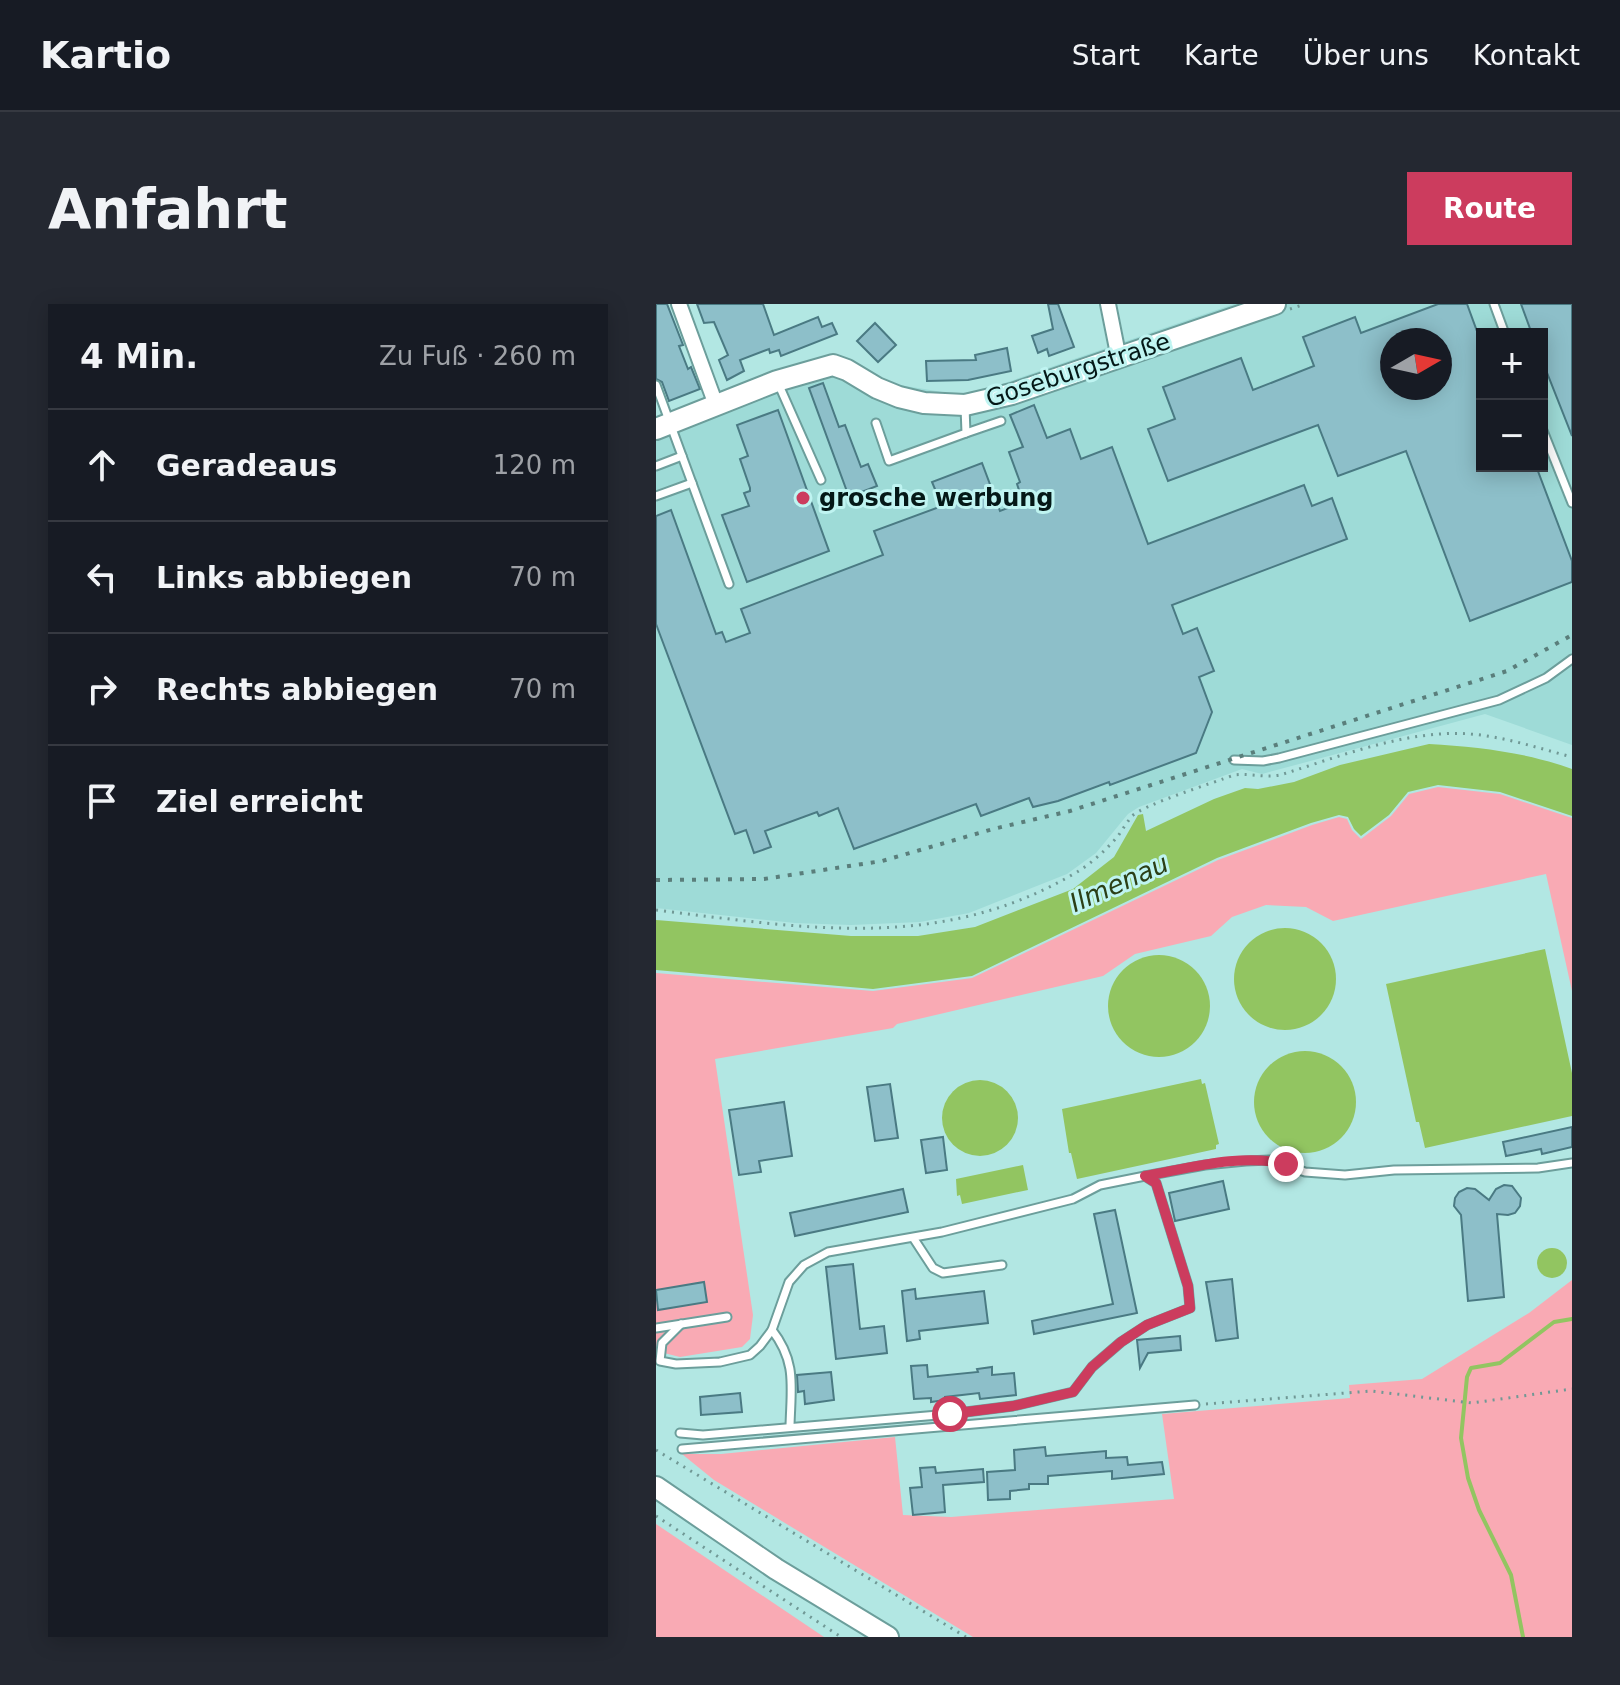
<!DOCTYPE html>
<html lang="de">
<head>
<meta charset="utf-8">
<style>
	:root { --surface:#171b24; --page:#242831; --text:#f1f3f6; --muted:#9ea1a6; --line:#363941; --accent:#cc3c5e }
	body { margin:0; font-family:"DejaVu Sans",sans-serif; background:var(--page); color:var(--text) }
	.controls { position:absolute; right:24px; top:24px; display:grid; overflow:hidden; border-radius:0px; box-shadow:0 4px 20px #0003 }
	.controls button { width:72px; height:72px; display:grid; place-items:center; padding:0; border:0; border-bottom:2px solid var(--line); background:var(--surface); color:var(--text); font:40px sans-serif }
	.compass { position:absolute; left:724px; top:24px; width:72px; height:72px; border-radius:50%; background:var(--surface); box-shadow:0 4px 20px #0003; rotate:81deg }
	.stop { position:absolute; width:24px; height:24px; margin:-18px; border:6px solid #cc3c5e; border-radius:50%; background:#fff }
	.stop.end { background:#cc3c5e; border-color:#fff; box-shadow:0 2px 8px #0008 }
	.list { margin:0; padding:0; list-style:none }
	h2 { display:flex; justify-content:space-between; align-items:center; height:104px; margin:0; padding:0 32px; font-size:34px }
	h2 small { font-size:26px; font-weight:400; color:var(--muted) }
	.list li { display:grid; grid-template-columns:52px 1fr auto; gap:24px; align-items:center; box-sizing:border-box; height:112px; padding:0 32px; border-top:2px solid var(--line) }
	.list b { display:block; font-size:30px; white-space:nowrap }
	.list em { font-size:26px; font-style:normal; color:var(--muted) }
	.icon { flex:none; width:44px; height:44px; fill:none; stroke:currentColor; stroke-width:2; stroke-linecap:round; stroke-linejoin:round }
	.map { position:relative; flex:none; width:916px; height:1333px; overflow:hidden; border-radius:0px }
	header { display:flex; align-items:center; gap:48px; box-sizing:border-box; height:112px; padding:0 40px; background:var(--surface); border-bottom:2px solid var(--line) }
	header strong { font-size:38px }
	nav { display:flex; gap:44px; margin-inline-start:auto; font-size:28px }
	.intro { display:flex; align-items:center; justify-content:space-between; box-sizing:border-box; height:192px; padding:0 48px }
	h1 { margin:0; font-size:56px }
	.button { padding:20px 36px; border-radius:0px; background:var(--accent); color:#fff; font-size:28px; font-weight:700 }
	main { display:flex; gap:48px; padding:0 48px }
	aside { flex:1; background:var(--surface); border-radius:0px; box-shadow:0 4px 20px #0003 }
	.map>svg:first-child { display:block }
	.built { fill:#9edbd7; fill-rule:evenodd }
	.green { fill:#f9aab4 }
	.water { fill:#92c561 }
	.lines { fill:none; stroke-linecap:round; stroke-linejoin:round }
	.stream { stroke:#92c561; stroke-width:4 }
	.building { fill:#8dbfc9; stroke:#4a7a83; stroke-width:2; fill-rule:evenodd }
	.lane-casing { stroke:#6c9e9b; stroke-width:11 }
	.street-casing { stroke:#6c9e9b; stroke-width:18 }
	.secondary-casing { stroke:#6c9e9b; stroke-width:24 }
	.path { stroke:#709895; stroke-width:3; stroke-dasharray:2 6; stroke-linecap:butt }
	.lane { stroke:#fff; stroke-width:7 }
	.street { stroke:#fff; stroke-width:14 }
	.secondary { stroke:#fff; stroke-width:20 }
	.rail { stroke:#5a7e7b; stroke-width:4; stroke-dasharray:4 8; stroke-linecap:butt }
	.route { stroke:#cc3c5e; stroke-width:10 }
	.poi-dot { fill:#cc3c5e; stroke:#bff4f1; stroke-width:3 }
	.labels { text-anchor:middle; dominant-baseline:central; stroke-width:6; stroke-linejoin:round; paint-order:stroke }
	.street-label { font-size:24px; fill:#041817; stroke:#bff4f1 }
	.poi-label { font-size:24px; font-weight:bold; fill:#041817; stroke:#bff4f1; text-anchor:start }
	.water-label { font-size:26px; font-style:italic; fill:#2b3f16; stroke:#bff4f1 }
</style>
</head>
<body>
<header>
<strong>Kartio</strong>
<nav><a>Start</a><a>Karte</a><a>Über uns</a><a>Kontakt</a></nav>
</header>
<div class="intro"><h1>Anfahrt</h1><a class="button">Route</a></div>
<main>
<aside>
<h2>4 Min.<small>Zu Fuß · 260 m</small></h2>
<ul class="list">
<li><svg class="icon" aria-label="ahead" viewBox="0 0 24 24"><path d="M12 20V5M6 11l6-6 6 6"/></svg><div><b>Geradeaus</b></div><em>120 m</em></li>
<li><svg class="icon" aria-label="left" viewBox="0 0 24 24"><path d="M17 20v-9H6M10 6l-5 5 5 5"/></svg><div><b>Links abbiegen</b></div><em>70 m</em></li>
<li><svg class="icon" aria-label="right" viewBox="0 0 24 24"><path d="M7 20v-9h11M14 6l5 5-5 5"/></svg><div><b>Rechts abbiegen</b></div><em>70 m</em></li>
<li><svg class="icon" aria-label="arrive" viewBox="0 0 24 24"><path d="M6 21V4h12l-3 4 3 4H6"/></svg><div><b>Ziel erreicht</b></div></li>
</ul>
</aside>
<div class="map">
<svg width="916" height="1333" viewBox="0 0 916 1333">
	<rect width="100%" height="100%" fill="#b2e7e3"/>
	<path class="built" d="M578 0H916V441L829 410 606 470 586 465 483 503 472 510 440 549 411 570 313 609 264 618 195 621 139 619 0 604V121L184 51 231 79 311 92ZM826 30H886V162H826ZM736 36H784V84H736Z"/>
	<g class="green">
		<path d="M782 483 844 490 916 514V687L890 570 677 617 650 603 610 601 576 613 555 632 479 650 447 672 241 720 237 724 59 755 97 1011 94 1035 86 1043 24 1053 0 1047V669L217 687 316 674 562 556 656 521 683 513 691 515 696 526 705 535 735 512 753 490Z"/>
		<path d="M916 976V1333H317L58 1176 26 1150H65L239 1133 247 1211 295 1213 518 1195 506 1110 694 1094 693 1081 766 1075 873 1009Z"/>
		<path d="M0 1220 168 1333H0Z"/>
	</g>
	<g class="water">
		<path d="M773 440C822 443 869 448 916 465V512L844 488 782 481 752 488 733 511 705 532 698 525 692 513 683 511 655 519 561 554 316 672 217 685 0 666V616L195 632H262L319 623 417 585 458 553 482 511 487 510 490 527 558 495 589 484 602 485 638 478 684 461Z"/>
		<circle cx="629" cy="675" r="51"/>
		<path d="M889 645 916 769V812L769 844 763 818H760L730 680Z"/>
		<circle cx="503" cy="702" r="51"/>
		<circle cx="649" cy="798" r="51"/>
		<path d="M545 775 546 780 549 779 563 840 560 841V845L421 875 415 849H413L406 805Z"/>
		<circle cx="324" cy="814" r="38"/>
		<path d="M367 861 372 886 306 900 304 891 301 892 300 875Z"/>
		<circle cx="896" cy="959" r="15"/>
	</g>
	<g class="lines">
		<path class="stream" d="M867 1333 855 1271 823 1206 812 1174 805 1134 811 1073 815 1064 844 1059 898 1018 916 1015"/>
	</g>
	<g class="building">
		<path d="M0 0H11L27 41 23 42 32 65 35 63 44 85 13 97 6 78 0 75Z"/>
		<path d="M41 0H107L118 31 162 13 166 23 176 19 181 30 125 52 123 46 114 49 113 45 84 56 88 67 71 76 63 56 72 51 58 18 48 19Z"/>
		<path d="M392 0H402L418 43 393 52 391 45 382 49 376 32 397 25Z"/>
		<path d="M782 0H811L826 41V162H880L916 257V278L814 317 750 147 682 172 662 121 512 177 492 125 519 115 507 83 585 54 597 86 658 62 647 33 699 13 705 29ZM736 36H784V84H736Z"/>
		<path d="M865 0H916V132L886 56V30H876Z"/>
		<path d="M219 19 240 41 222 58 201 37Z"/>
		<path d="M351 44 355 67 312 76 271 77 270 57 320 56 319 51Z"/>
		<path d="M167 79 183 123 189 121 205 163 212 160 221 182 193 193 153 84Z"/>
		<path d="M378 101 391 134 414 125 425 155 456 143 492 240 648 181 656 202 676 194 691 235 516 301 527 330 541 324 558 367 543 373 556 408 540 449 454 481 453 478 402 497 377 503 373 494 325 512 320 500 198 545 182 504 163 512 161 508 109 527 115 543 98 549 90 526 79 530 0 320V212L15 206 60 330 66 328 70 338 94 329 85 305 227 251 218 227 286 202 276 178 326 159 344 207 367 198 361 180 364 178 353 148 367 143 354 111Z"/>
		<path d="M122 106 173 247 91 278 66 211 93 202 88 189 94 187V184L84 155 92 152 81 121Z"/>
		<path d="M234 780 242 834 219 837 211 783Z"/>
		<path d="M128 798 136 852 103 857 105 868 83 871 73 806Z"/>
		<path d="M916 823V843L886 850 885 845 850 852 847 838Z"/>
		<path d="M287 833 291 866 270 869 265 836Z"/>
		<path d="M567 877 573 905 519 917 513 889Z"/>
		<path d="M848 881 856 882 865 894 864 902 859 909 852 911 841 910 848 993 812 997 805 911 798 902 799 894 803 888 811 884 819 885 833 896 840 885Z"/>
		<path d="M247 885 252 908 139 932 134 909Z"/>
		<path d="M459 906 481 1009 378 1030 376 1017 457 1000 438 910Z"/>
		<path d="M197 960 204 1025 228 1022 231 1049 180 1055 170 963Z"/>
		<path d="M576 975 582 1034 560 1037 550 978Z"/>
		<path d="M48 978 51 998 2 1006 0 986Z"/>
		<path d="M259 985 260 995 328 987 332 1019 263 1027 264 1035 251 1037 246 987Z"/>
		<path d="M524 1032 525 1046 492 1049 484 1064 481 1036Z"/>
		<path d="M271 1061 272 1073 322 1068 321 1065 336 1063V1071L358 1069 360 1091 324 1095 323 1089 289 1093V1096L275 1098V1094L258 1095 255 1062Z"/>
		<path d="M175 1068 178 1096 149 1100 148 1087 142 1088 141 1071Z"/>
		<path d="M84 1089 86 1108 45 1111 44 1093Z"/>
		<path d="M389 1143 390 1152 450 1147V1154L471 1153 472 1161 506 1158 508 1170 456 1175V1167L392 1172V1180H373V1185L354 1187V1195L332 1196 331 1168 359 1166 358 1146Z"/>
		<path d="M279 1163 280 1169 327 1165 328 1178 287 1181 289 1208 257 1211 254 1184 266 1183 264 1164Z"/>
	</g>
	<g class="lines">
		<g class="lane-casing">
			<g id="lane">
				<path d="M838 0 849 30"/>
				<path d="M122 79 165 176"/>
				<path d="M0 81 73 280"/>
				<path d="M220 119 233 157 310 129 309 103"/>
				<path d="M886 124 916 199"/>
				<path d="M310 129 345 117"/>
				<path d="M0 162 26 152"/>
				<path d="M0 192 36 179"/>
				<path d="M578 456 607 457 623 454 843 396 890 374 916 355"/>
				<path d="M489 872 549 861 590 857 614 856 649 868 689 871 738 866 882 864 916 859"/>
				<path d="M258 935 277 964 287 969 346 961"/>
				<path d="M0 1024 71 1013"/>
				<path d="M116 1026C141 1058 135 1083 134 1122"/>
				<path d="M24 1129 47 1131 294 1110 357 1102 417 1088 436 1063 465 1038 491 1021 534 1004 532 982 500 879 489 872 444 881 417 895 286 928 172 948 148 961 133 978 116 1026 104 1042 94 1051 64 1058 20 1060 4 1057 6 1039 25 1020"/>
				<path d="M26 1145 539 1101"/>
			</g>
		</g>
		<g class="street-casing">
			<g id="street">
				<path d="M23 0 60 101"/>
				<path d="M452 0 463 55"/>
			</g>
		</g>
		<g class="secondary-casing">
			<g id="secondary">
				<path d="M0 125 121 77 177 61 191 66 221 84 243 93 268 99 309 101 356 90 619 0"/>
				<path d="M0 1183 120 1265 232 1333"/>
			</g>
		</g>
		<g class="path">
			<path d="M634 5 649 0"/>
			<path d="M0 606C149 624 285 649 421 568 436 559 451 545 462 532 467 525 471 518 476 512 489 500 557 479 578 471 594 469 608 474 624 471 683 453 751 425 815 430 849 433 882 444 916 453"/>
			<path d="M550 1100 715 1087 816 1099 916 1085"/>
			<path d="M0 1146 310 1333"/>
			<path d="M0 1212 185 1333"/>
		</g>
		<use href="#lane" class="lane"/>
		<use href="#street" class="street"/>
		<use href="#secondary" class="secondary"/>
		<path class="rail" d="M0 576 108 575 226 557 337 525 414 507 851 367 916 331"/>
	</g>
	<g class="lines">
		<path class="route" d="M294 1110 357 1102 417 1088 436 1063 465 1038 491 1021 534 1004 532 982 500 879 489 872C534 864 585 849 630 860"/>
	</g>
	<circle class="poi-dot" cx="147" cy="194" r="8"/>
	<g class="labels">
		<g class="street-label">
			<text transform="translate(422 66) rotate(-18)">Goseburgstraße</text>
		</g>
		<g class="poi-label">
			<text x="163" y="194">grosche werbung</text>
		</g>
		<g class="water-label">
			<text transform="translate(463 579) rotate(-24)">Ilmenau</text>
		</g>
	</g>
</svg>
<div class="controls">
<button>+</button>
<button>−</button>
</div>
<svg class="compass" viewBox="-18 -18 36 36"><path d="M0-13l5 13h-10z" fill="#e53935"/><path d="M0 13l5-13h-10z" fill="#9ea1a6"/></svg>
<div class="stop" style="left:294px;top:1110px"></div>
<div class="stop end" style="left:630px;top:860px"></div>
</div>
</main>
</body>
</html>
